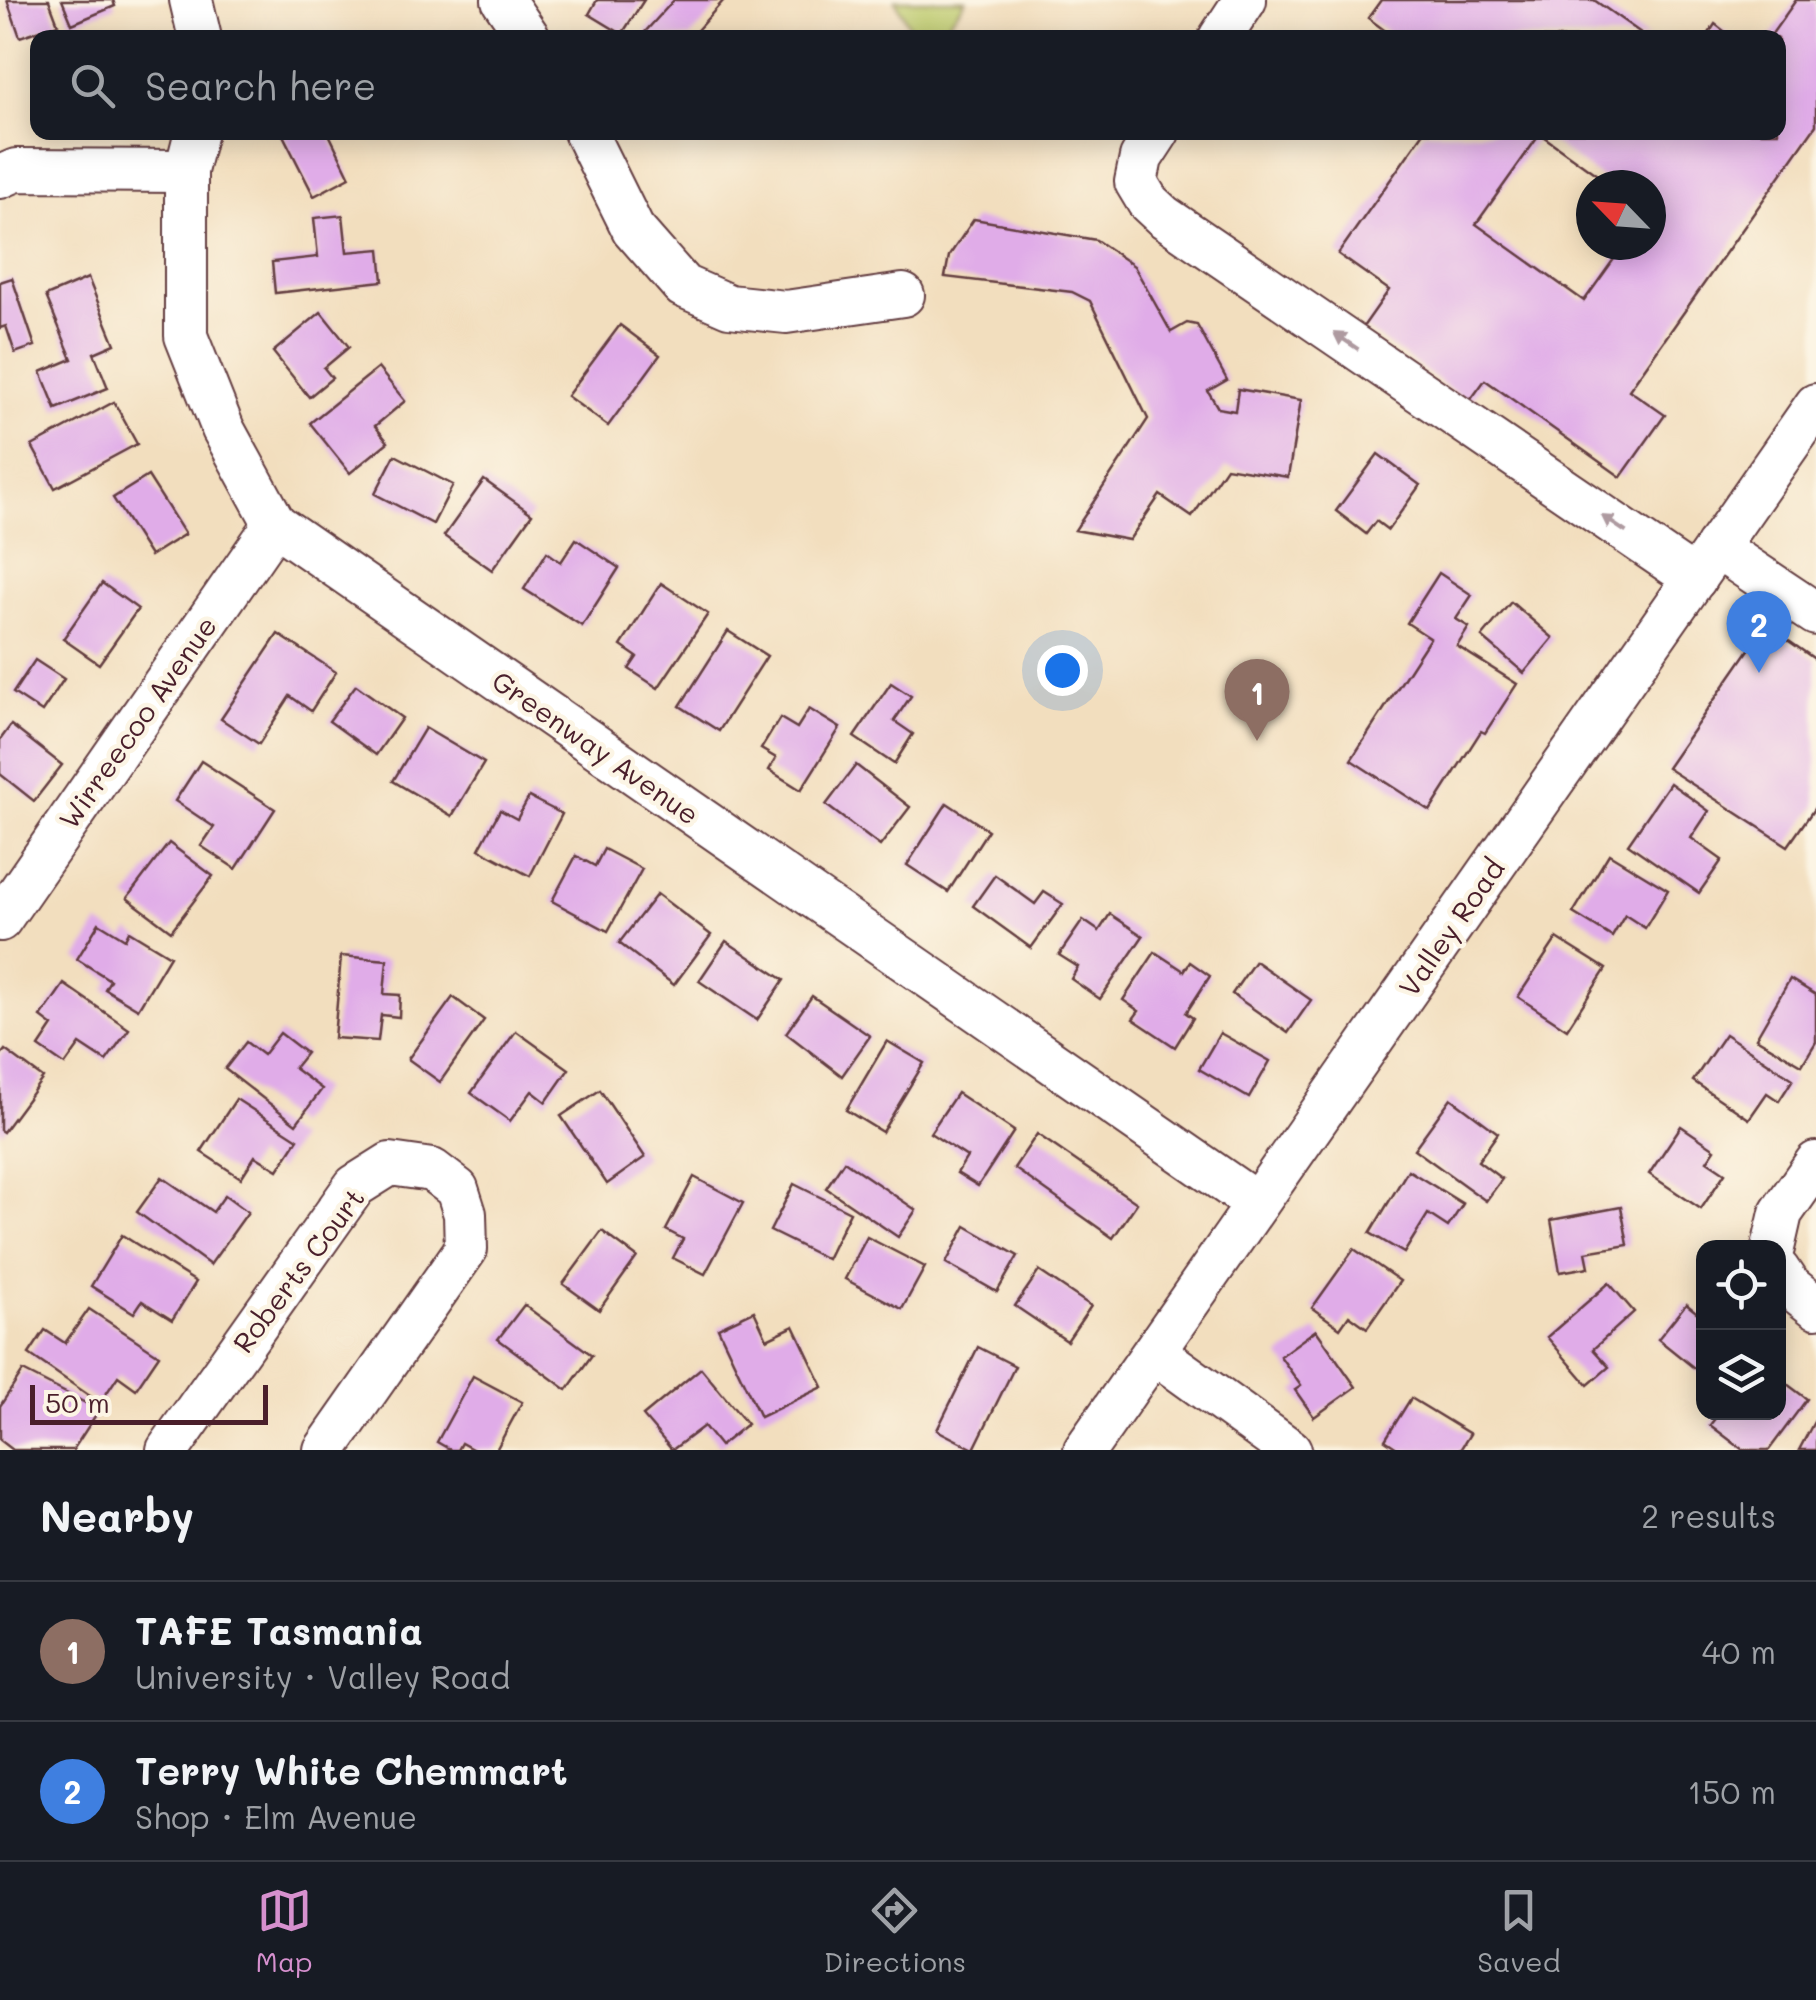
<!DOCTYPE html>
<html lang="en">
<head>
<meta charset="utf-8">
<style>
	:root { --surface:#171b24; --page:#242831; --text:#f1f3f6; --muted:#9ea1a6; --line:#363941; --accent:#d690ce }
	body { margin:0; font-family:Mali,sans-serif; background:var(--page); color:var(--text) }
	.controls { position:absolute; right:30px; bottom:30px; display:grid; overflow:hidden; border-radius:20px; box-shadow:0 5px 25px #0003 }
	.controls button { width:90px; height:90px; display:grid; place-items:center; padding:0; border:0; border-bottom:2px solid var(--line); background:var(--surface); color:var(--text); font:50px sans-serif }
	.compass { position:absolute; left:1576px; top:170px; width:90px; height:90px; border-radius:50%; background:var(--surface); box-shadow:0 5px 25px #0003; rotate:295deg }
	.scale { position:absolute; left:30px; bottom:25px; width:238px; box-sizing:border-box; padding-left:10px; border:5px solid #4a1f2b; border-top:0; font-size:28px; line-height:35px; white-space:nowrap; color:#4a1f2b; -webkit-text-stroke:8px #fcf5e5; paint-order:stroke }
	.you { position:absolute; left:1062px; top:670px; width:35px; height:35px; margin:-25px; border:8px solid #fff; border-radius:50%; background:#1a73e8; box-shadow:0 0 0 15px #1a73e833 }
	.badge { display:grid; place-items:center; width:65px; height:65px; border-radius:50%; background:var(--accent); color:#fff; font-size:32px; font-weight:700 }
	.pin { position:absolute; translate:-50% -82px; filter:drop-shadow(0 2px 5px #0008) }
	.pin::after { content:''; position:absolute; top:52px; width:35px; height:30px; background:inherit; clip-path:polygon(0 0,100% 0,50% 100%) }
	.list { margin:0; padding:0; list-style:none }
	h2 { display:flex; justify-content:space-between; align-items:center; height:130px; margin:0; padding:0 40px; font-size:42px }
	h2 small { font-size:32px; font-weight:400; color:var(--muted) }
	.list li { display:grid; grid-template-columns:65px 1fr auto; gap:30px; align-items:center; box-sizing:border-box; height:140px; padding:0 40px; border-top:2px solid var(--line) }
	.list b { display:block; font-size:38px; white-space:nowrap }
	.list p { margin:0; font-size:32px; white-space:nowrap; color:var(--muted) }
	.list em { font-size:32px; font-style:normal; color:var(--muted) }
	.icon { flex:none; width:55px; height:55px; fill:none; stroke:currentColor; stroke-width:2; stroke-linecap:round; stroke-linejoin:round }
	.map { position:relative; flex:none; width:1816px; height:1450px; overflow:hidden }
	.search { position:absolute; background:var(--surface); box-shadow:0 5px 25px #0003; left:30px; right:30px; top:30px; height:110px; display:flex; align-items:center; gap:25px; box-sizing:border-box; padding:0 35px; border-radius:20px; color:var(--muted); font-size:38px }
	.sheet { height:410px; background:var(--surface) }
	nav { display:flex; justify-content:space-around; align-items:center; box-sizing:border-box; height:140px; border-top:2px solid var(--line); background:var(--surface); font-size:28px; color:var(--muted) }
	nav a { display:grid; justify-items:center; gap:5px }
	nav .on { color:var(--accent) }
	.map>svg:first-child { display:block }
	.green { fill:#becb6d; stroke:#84754c; stroke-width:2.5 }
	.building { fill:#e0ace8; fill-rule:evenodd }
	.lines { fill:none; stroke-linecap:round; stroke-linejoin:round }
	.minor-casing { stroke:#633c41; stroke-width:46 }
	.minor { stroke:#fff; stroke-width:42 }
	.oneway { fill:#ae9aa0 }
	.labels { text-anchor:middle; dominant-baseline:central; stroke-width:9; stroke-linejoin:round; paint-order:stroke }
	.street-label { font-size:28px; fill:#4a1f2b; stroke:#fcf5e5 }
</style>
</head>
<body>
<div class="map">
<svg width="1816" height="1450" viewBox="0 0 1816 1450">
	<rect width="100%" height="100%" fill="#fcf5e5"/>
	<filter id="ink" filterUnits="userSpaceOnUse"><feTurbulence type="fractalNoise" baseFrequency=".01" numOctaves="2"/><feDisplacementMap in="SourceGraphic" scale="20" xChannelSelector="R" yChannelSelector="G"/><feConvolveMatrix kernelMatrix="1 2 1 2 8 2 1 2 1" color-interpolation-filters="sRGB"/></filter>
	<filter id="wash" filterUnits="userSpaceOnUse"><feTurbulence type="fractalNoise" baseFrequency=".0048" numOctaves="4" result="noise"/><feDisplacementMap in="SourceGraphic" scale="40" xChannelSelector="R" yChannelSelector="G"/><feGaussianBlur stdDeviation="2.25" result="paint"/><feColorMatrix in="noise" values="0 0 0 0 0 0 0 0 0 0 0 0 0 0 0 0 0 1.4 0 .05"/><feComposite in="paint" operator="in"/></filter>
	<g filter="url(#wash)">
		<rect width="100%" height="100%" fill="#f2debe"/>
		<path class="green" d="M895 0H966L938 37 916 38Z"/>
		<g id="blocks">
			<g class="building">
				<path d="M7 0H49L58 24 20 37Z"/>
				<path d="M62 0H113L115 6 72 24Z"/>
				<path d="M597 0H644L622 34 589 14Z"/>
				<path d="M674 0H724L690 38H651L645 32Z"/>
				<path d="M1381 0H1594L1648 38H1395L1368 18Z"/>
				<path d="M1796 0H1816V125L1629 390 1665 415 1621 477 1485 380 1469 402 1363 327 1389 290 1338 254 1424 132H1778V38H1769ZM1540 134 1611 185H1651V245H1624L1584 301 1476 224Z"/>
				<path d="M1715 24 1733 38H1706Z"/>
				<path d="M287 132H328L350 177 314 196 283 135Z"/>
				<path d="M343 215 347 252 380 249 383 281 275 293 272 262 318 257 314 218Z"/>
				<path d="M974 219 1096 240 1134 266 1171 332 1187 323 1197 325 1227 380 1208 391 1218 408 1235 411 1238 389 1301 400 1288 477 1226 467 1192 517 1160 495 1129 540 1075 530 1148 419 1090 301 1072 292 945 277 949 256Z"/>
				<path d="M12 278 35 346 15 353 6 326 0 328V282Z"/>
				<path d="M88 278 115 344 94 353 108 388 56 409 41 372 72 359 46 296Z"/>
				<path d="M321 312 349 347 324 368 332 378 309 397 273 352Z"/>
				<path d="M620 325 660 355 608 426 567 396Z"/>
				<path d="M378 368 405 401 375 426 388 442 350 473 310 423Z"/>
				<path d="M114 402 137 444 55 488 32 446Z"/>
				<path d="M1378 454 1420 485 1388 530 1376 521 1366 534 1336 511Z"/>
				<path d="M395 455 453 485 433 524 375 494Z"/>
				<path d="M148 476 185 534 150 556 113 498Z"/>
				<path d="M484 480 532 514 492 570 444 536Z"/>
				<path d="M576 539 619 568 582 626 524 589 547 552 561 562Z"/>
				<path d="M1439 573 1472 595 1456 619 1469 627 1457 646 1517 684 1485 733 1481 731 1430 811 1351 760 1430 638 1407 623Z"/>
				<path d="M102 583 138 609 99 664 63 639Z"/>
				<path d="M661 583 708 614 658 688 629 669 637 657 621 646Z"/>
				<path d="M1511 602 1553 638 1524 673 1482 637Z"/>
				<path d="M1766 625 1816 660V806L1788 846 1667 768Z"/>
				<path d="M728 631 767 656 719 731 680 706Z"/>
				<path d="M278 634 336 672 311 711 290 696 259 744 221 719Z"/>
				<path d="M35 660 64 679 42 712 13 693Z"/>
				<path d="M891 683 911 696 894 721 913 734 894 764 854 737Z"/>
				<path d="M356 685 402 718 376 755 329 721Z"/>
				<path d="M809 709 840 728 801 790 769 770 776 758 761 749 780 718 797 728Z"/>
				<path d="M11 725 62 765 34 801 0 774V740Z"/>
				<path d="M425 728 484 763 452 816 393 781Z"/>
				<path d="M201 761 275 809 236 869 201 846 214 827 175 801Z"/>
				<path d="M856 765 910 807 880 846 826 805Z"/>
				<path d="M1670 783 1709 811 1691 838 1722 860 1699 893 1628 844Z"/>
				<path d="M529 797 562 814 530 876 479 849 500 810 517 819Z"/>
				<path d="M947 803 988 830 948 892 907 865Z"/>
				<path d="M169 843 213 876 171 931 127 898Z"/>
				<path d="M604 849 642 869 608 931 552 901 576 856 595 866Z"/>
				<path d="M1609 854 1668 890 1645 928 1625 915 1612 937 1573 913Z"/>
				<path d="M995 875 1035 904 1044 892 1063 904 1031 948 973 906Z"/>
				<path d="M657 894 711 935 674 985 619 943Z"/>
				<path d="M1110 914 1143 936 1100 999 1071 979 1078 967 1059 955 1083 920 1099 931Z"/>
				<path d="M99 923 125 939 129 931 170 956 138 1009 105 989 110 980 77 959Z"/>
				<path d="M1557 938 1606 969 1567 1029 1518 997Z"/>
				<path d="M726 941 784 980 757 1020 699 981Z"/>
				<path d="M1155 952 1184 971 1190 962 1210 976 1186 1013 1193 1018 1175 1047 1133 1019 1139 1011 1123 1000Z"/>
				<path d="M341 956 387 960 384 994 400 995 399 1017 381 1015 378 1041 334 1038Z"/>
				<path d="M1255 961 1311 1000 1288 1033 1232 994Z"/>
				<path d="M1790 979 1816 995V1042L1802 1065 1756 1038Z"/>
				<path d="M64 984 129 1029 106 1061 80 1044 65 1065 39 1047 53 1026 41 1017Z"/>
				<path d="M812 996 870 1036 842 1076 786 1033Z"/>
				<path d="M453 997 484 1020 440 1082 408 1059Z"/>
				<path d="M516 1031 569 1069 546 1102 532 1091 510 1121 471 1093Z"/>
				<path d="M280 1033 306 1053 294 1068 322 1089 296 1124 225 1069 246 1042 263 1055Z"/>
				<path d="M1220 1033 1270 1061 1249 1098 1199 1069Z"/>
				<path d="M1725 1034 1793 1079 1779 1101 1767 1093 1749 1119 1693 1081Z"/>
				<path d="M887 1041 924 1063 882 1132 846 1110Z"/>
				<path d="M5 1050 43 1078 3 1132 0 1130V1056Z"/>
				<path d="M600 1090 645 1157 607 1184 561 1116Z"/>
				<path d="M957 1093 1014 1131 978 1186 957 1173 967 1157 930 1133Z"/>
				<path d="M1451 1098 1498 1133 1478 1161 1502 1179 1486 1201 1414 1149Z"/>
				<path d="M236 1099 298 1139 278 1170 255 1156 241 1178 201 1152Z"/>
				<path d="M1681 1126 1715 1149 1707 1161 1725 1173 1701 1209 1649 1174Z"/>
				<path d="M1037 1134 1137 1203 1113 1238 1014 1168Z"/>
				<path d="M844 1161 916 1210 898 1237 826 1188Z"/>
				<path d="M1408 1170 1463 1204 1448 1227 1428 1214 1404 1253 1370 1233Z"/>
				<path d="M162 1177 213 1212 225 1195 248 1212 210 1265 137 1212Z"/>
				<path d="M694 1177 743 1203 705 1274 673 1258 683 1239 666 1230Z"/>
				<path d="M794 1184 850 1212 827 1259 770 1231Z"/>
				<path d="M1621 1207 1628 1245 1586 1252 1589 1267 1560 1272 1551 1220Z"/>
				<path d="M966 1226 1018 1256 997 1292 946 1263Z"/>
				<path d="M602 1231 637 1257 599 1310 563 1284Z"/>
				<path d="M122 1235 196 1282 172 1320 142 1301 134 1313 91 1286Z"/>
				<path d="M867 1237 925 1267 902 1309 845 1279Z"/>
				<path d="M1354 1249 1400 1281 1367 1328 1349 1315 1340 1328 1312 1308Z"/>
				<path d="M1039 1271 1091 1306 1067 1341 1015 1306Z"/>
				<path d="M1609 1283 1634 1312 1593 1349 1609 1367 1588 1385 1547 1337Z"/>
				<path d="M1686 1304 1704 1318V1376L1658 1339Z"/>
				<path d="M524 1305 592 1355 567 1390 498 1339Z"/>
				<path d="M89 1309 159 1355 136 1389 118 1376 100 1403 29 1354 45 1330 65 1343Z"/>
				<path d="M754 1311 767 1339 794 1326 823 1387 760 1417 718 1328Z"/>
				<path d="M1316 1330 1356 1387 1314 1417 1295 1390 1301 1386 1280 1356Z"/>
				<path d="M978 1347 1015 1366 974 1449 937 1430Z"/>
				<path d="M701 1368 747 1424 720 1446 704 1426 672 1450 643 1416Z"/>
				<path d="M23 1371 99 1410 73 1450H13L0 1440V1406Z"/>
				<path d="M473 1376 522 1402 496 1450H474L461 1443 457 1450H451L437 1442Z"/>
				<path d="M1783 1381 1807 1399 1769 1450H1743L1710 1425 1720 1412H1778V1388Z"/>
				<path d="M1411 1398 1470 1434 1460 1450H1400L1385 1440Z"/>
				<path d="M1816 1418V1450H1799Z"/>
			</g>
		</g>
	</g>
	<g filter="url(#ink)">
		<use href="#blocks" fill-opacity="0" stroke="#633c41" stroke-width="2.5"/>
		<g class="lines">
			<g class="minor-casing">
				<g id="minor">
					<path d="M191 0 200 38"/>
					<path d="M503 0 529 38"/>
					<path d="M1220 38 1245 0"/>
					<path d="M196 132 186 171V336L223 429 275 524 1257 1204"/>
					<path d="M585 132 633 229 683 286 729 306 786 312 903 295"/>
					<path d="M1158 132 1141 158 1136 182 1148 202 1163 216 1695 579"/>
					<path d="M0 177 16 170 186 171"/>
					<path d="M1716 547 1816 614"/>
					<path d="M0 920 275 524"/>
					<path d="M1773 1248 1781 1213 1816 1163"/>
					<path d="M1778 1270 1788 1285 1816 1307"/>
					<path d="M1154 1352 1290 1450"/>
					<path d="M168 1450 355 1186 390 1164 432 1170 457 1189 465 1214 466 1249 325 1450"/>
					<path d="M1085 1450 1816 405"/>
				</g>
			</g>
			<use href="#minor" class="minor"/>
		</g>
		<defs><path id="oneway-solid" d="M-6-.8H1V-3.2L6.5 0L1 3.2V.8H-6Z" transform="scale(2.5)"/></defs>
		<g class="oneway">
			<use href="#oneway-solid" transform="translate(1346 341) rotate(-146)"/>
			<use href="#oneway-solid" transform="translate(1614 524) rotate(-146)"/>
		</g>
	</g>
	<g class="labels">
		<g class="street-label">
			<text transform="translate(137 722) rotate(-55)">Wirreecoo Avenue</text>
			<text transform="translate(596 747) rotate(35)">Greenway Avenue</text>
			<text transform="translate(1451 927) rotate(-55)">Valley Road</text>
			<text transform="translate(298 1270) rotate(-53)">Roberts Court</text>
		</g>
	</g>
</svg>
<div class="controls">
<button><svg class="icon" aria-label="locate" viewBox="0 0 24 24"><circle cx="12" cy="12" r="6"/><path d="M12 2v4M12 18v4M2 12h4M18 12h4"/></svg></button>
<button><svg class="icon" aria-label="layers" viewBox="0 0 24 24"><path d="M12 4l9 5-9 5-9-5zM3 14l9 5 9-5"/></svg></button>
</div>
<svg class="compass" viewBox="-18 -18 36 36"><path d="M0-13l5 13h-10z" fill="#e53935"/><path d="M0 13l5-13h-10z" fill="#9ea1a6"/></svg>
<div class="scale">50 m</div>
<div class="you"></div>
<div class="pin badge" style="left:1257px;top:741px;background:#8d6e63">1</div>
<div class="pin badge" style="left:1759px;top:673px;background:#3f7fe0">2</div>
<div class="search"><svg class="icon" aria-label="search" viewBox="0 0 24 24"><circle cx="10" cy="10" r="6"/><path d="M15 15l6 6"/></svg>Search here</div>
</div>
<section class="sheet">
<h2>Nearby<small>2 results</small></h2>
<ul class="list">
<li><span class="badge" style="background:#8d6e63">1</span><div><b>TAFE Tasmania</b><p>University · Valley Road</p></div><em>40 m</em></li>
<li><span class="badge" style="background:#3f7fe0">2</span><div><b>Terry White Chemmart</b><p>Shop · Elm Avenue</p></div><em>150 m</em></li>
</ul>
</section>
<nav>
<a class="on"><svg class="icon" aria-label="map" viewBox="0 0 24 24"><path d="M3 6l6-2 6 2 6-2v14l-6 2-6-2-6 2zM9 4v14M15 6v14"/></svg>Map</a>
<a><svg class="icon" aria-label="directions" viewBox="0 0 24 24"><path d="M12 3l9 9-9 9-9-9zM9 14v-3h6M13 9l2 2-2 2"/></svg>Directions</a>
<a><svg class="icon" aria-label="saved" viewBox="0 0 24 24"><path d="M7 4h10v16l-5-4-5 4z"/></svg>Saved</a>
</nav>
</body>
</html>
